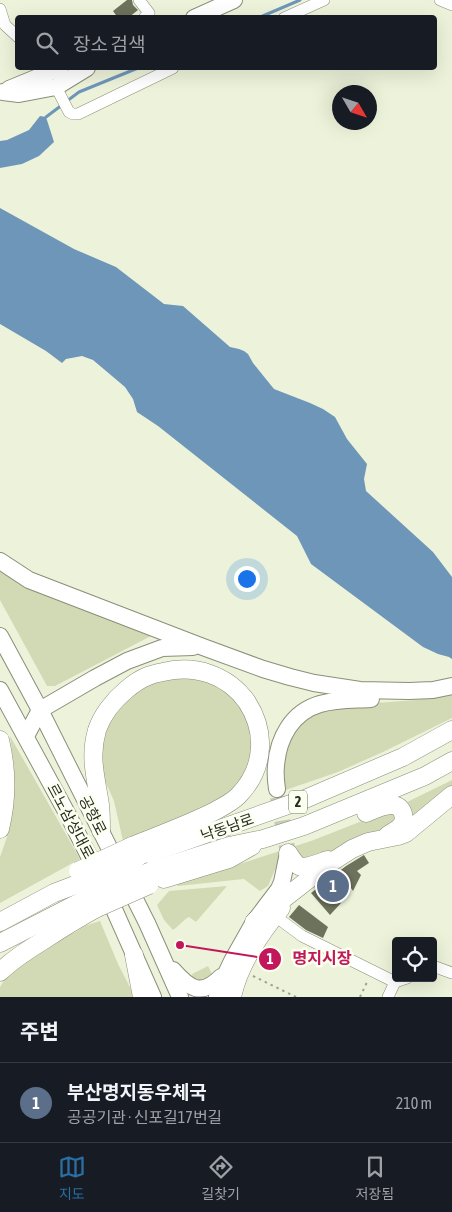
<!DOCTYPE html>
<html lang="ko">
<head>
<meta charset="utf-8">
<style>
	:root { --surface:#171b24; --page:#242831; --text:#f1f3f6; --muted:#9ea1a6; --line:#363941; --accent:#2a6ea3 }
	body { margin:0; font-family:"Asap Condensed","Noto Sans KR",sans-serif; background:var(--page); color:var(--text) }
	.controls { position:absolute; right:15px; bottom:15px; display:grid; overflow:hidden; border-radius:5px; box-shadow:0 5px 20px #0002 }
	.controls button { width:45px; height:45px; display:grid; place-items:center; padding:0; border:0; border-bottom:1px solid var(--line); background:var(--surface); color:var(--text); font:25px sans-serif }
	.compass { position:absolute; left:332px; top:85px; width:45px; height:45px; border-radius:50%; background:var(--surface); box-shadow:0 5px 20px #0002; rotate:129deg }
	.you { position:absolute; left:246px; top:578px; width:18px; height:18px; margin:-12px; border:4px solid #fff; border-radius:50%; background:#1a73e8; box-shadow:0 0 0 8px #1a73e833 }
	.badge { display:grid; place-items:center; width:32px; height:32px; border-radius:50%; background:var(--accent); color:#fff; font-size:16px; font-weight:700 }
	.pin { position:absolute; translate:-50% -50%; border:2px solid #fff; box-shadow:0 1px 5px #0006 }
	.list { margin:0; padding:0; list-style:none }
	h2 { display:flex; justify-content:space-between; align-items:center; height:65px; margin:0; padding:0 20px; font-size:21px }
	h2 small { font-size:16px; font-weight:400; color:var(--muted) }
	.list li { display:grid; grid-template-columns:32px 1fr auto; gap:15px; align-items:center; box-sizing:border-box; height:80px; padding:0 20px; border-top:1px solid var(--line) }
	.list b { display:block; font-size:19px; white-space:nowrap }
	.list p { margin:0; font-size:16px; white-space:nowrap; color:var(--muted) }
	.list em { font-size:16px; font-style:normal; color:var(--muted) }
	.icon { flex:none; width:28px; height:28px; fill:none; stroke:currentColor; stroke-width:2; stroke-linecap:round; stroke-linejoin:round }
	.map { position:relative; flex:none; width:452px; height:997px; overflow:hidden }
	.search { position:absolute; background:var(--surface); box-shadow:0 5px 20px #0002; left:15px; right:15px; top:15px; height:55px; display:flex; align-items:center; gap:12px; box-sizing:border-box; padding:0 18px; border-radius:5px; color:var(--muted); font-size:19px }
	.sheet { height:145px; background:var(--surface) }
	nav { display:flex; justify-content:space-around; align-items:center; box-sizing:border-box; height:70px; border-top:1px solid var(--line); background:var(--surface); font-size:14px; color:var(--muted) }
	nav a { display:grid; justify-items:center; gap:2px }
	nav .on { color:var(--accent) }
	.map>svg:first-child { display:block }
	.green { fill:#d1dab4 }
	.water { fill:#6e96b9 }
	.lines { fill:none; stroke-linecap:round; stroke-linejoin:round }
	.stream { stroke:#6e96b9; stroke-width:3 }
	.building { fill:#6d725c }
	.secondary-tunnel { stroke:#c6cbb5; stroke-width:16; stroke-dasharray:16 8; stroke-linecap:butt }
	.street-casing { stroke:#8a8f78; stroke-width:12 }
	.secondary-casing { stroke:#8a8f78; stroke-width:18 }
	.primary-casing { stroke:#8a8f78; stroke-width:19 }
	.path { stroke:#9ea28f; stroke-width:2; stroke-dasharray:2.5 4; stroke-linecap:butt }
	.street { stroke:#fff; stroke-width:11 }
	.secondary { stroke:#fff; stroke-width:16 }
	.primary { stroke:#fff; stroke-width:18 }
	.primary-bridge-casing { stroke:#8a8f78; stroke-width:19; stroke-linecap:butt }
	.primary-bridge { stroke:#fff; stroke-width:18 }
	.labels { text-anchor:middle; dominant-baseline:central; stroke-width:5; stroke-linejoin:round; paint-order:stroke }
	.shield { fill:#fbfff0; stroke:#686b60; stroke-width:1 }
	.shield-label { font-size:14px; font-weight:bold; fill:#292b22 }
	.street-label { font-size:15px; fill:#292b22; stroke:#fbfff0 }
	.leader { fill:none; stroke:#c2185b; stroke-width:2 }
	.callout-dot { fill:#c2185b; stroke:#fbfff0; stroke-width:2 }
	.mark-label { font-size:15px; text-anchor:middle; font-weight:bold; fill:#fff }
	.callout-label { font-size:16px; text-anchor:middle; font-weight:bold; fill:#c2185b; stroke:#fbfff0; stroke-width:5; stroke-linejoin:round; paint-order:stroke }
</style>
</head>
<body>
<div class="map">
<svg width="452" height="997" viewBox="0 0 452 997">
	<rect width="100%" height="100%" fill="#edf3da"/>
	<g class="green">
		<path d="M0 572 21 584 151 636 55 686H47L0 600Z"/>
		<path d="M196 677 231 692 254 732 249 773 223 802 123 841 114 801 102 774 100 764 104 732 113 714 128 695 153 680Z"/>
		<path d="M452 694V718L383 752 338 772 283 791 281 761 295 727 312 714 349 705 416 700Z"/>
		<path d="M10 736 80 859 0 903V857L7 837 14 800V766Z"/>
		<path d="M452 780V791L414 823 405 803Z"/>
		<path d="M385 812H392L397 820 386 829 364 835 310 863 282 853 268 886 260 891 244 879 178 886 177 884 311 841Z"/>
		<path d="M227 886 196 922 189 917C183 920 179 926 173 930L164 920 157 905 169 891Z"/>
		<path d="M100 921 118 964 135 997H0V987L6 977 21 963 64 935 74 933 85 926Z"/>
		<path d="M208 966 212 974 211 981 193 980 192 974Z"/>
	</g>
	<g class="water">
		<path d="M40 116 46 117 54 142 39 156 22 164 0 168V141L7 140 29 130Z"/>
		<path d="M0 208 74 249 116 267 164 304 183 306 230 347 239 349 244 351 248 354 253 363 274 389 310 403 323 409 335 417 347 439 367 464 364 479 366 491 433 552 452 577V659L449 657 438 654 423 647 311 564 297 536 158 426 137 412 133 399 125 387 93 360 82 356 66 359 62 363 46 351 0 324Z"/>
	</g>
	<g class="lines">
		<g class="stream">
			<path d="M258 18 300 0"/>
			<path d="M67 101 79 92 138 68"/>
			<path d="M46 117 62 105"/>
		</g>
	</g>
	<g class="building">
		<path d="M127 0H132L133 5 138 10 128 18H118L113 11Z"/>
		<path d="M364 855 369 863 357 871 361 875 353 891 349 885 334 896 341 903 330 915 311 893 346 866Z"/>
		<path d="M299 905 328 927 323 938 306 930 289 917Z"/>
	</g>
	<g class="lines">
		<path class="secondary-tunnel" d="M278 797 288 853"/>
		<g class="street-casing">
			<g id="street">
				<path d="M139 0 149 13 144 18"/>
				<path d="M440 0 452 5"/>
				<path d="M0 9 5 25 18 37"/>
				<path d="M284 18 324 0"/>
				<path d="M56 87 69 112 73 114H78L173 68"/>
				<path d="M275 916 302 936 395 982 388 997"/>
				<path d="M433 966 452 973"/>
				<path d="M395 982 407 978"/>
			</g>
		</g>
		<g class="secondary-casing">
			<g id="secondary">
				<path d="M194 18 234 0"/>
				<path d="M9 89 60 68"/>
				<path d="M3 92 19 94 56 87 87 68"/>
				<path d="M0 561 29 580 203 647 263 669 290 677 314 683 360 690 409 691 433 690 452 686"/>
				<path d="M0 636 40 710 147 923 180 997"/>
				<path d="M0 690 68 815 101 880 153 997"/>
				<path d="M26 736 40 710 95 678 127 661 162 648 193 647"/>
				<path d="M277 789C276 782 275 774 276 766 278 738 292 712 320 704 337 699 354 700 371 699"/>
				<path d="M173 970C190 989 201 997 221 977"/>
				<path d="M217 997 222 982 232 961 254 922 279 889 282 882 288 853"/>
			</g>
		</g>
		<g class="primary-casing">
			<g id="primary">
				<path d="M0 740C7 769 7 800 0 829"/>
				<path d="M366 813C380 807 404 795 404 822L399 828 388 835"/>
				<path d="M101 831C101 822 101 813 100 805 96 777 89 758 97 730 102 715 114 700 126 690 133 684 140 679 148 676 153 674 158 673 163 672 195 664 228 675 247 702 256 716 261 731 260 748 259 767 251 783 238 796 231 803 222 807 213 812 187 825 159 835 132 846"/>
				<path d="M288 853C291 857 295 864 299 866 307 869 321 862 328 860"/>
				<path d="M137 858 305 799 403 757 452 730"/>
				<path d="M151 871 229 846 263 839 304 826 425 776 452 761"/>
				<path d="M164 879 229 859 252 846"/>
				<path d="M0 922 54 893 83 882"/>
				<path d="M254 922 327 865 352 849 368 842 398 836 406 833 452 795"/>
				<path d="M0 943 92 896"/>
				<path d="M134 955 142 997"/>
				<path d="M0 972C13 959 28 950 44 940 61 929 79 918 97 908"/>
				<path d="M232 997C239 964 260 934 281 908"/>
			</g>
		</g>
		<g class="path">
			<path d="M253 976 296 997"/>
			<path d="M360 997 368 980"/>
		</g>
		<use href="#street" class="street"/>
		<use href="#secondary" class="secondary"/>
		<use href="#primary" class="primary"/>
		<g class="primary-bridge-casing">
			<g id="primary-bridge">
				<path d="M78 871 132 846"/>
				<path d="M83 882 137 858"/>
				<path d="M92 896 151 871"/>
				<path d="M97 908 149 885"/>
			</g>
		</g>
		<use href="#primary-bridge" class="primary-bridge"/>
	</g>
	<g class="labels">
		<rect class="shield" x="289" y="790.5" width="18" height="23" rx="4"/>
		<g class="shield-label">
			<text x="298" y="802">2</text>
		</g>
		<g class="street-label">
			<text transform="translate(93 815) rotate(63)">공항로</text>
			<text transform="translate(71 821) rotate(62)">르노삼성대로</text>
			<text transform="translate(227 827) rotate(-19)">낙동남로</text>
		</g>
	</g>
	<path class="leader" d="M180 945L270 959"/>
	<g class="callout-dot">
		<circle cx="180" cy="945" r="5"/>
		<circle cx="270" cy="959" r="12"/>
	</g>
	<g class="mark-label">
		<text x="270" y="964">1</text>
	</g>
	<g class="callout-label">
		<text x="322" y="964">명지시장</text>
	</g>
</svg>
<div class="controls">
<button><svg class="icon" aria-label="locate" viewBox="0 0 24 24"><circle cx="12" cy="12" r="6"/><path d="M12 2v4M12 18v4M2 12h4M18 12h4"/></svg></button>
</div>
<svg class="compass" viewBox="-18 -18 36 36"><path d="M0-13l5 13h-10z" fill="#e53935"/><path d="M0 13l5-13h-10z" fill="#9ea1a6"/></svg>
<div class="you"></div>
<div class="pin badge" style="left:333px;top:886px;background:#5c6f8a">1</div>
<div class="search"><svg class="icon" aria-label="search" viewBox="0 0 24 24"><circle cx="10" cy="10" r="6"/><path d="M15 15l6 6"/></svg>장소 검색</div>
</div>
<section class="sheet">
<h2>주변<small></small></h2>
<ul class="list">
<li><span class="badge" style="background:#5c6f8a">1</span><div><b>부산명지동우체국</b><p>공공기관 · 신포길17번길</p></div><em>210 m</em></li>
</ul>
</section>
<nav>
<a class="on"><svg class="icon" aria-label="map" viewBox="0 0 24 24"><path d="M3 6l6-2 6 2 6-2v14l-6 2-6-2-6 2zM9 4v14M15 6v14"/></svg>지도</a>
<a><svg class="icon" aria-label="directions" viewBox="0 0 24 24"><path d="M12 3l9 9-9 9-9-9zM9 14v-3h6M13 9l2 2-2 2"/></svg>길찾기</a>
<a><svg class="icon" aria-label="saved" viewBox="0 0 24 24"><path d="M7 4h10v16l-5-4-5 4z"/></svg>저장됨</a>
</nav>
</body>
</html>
